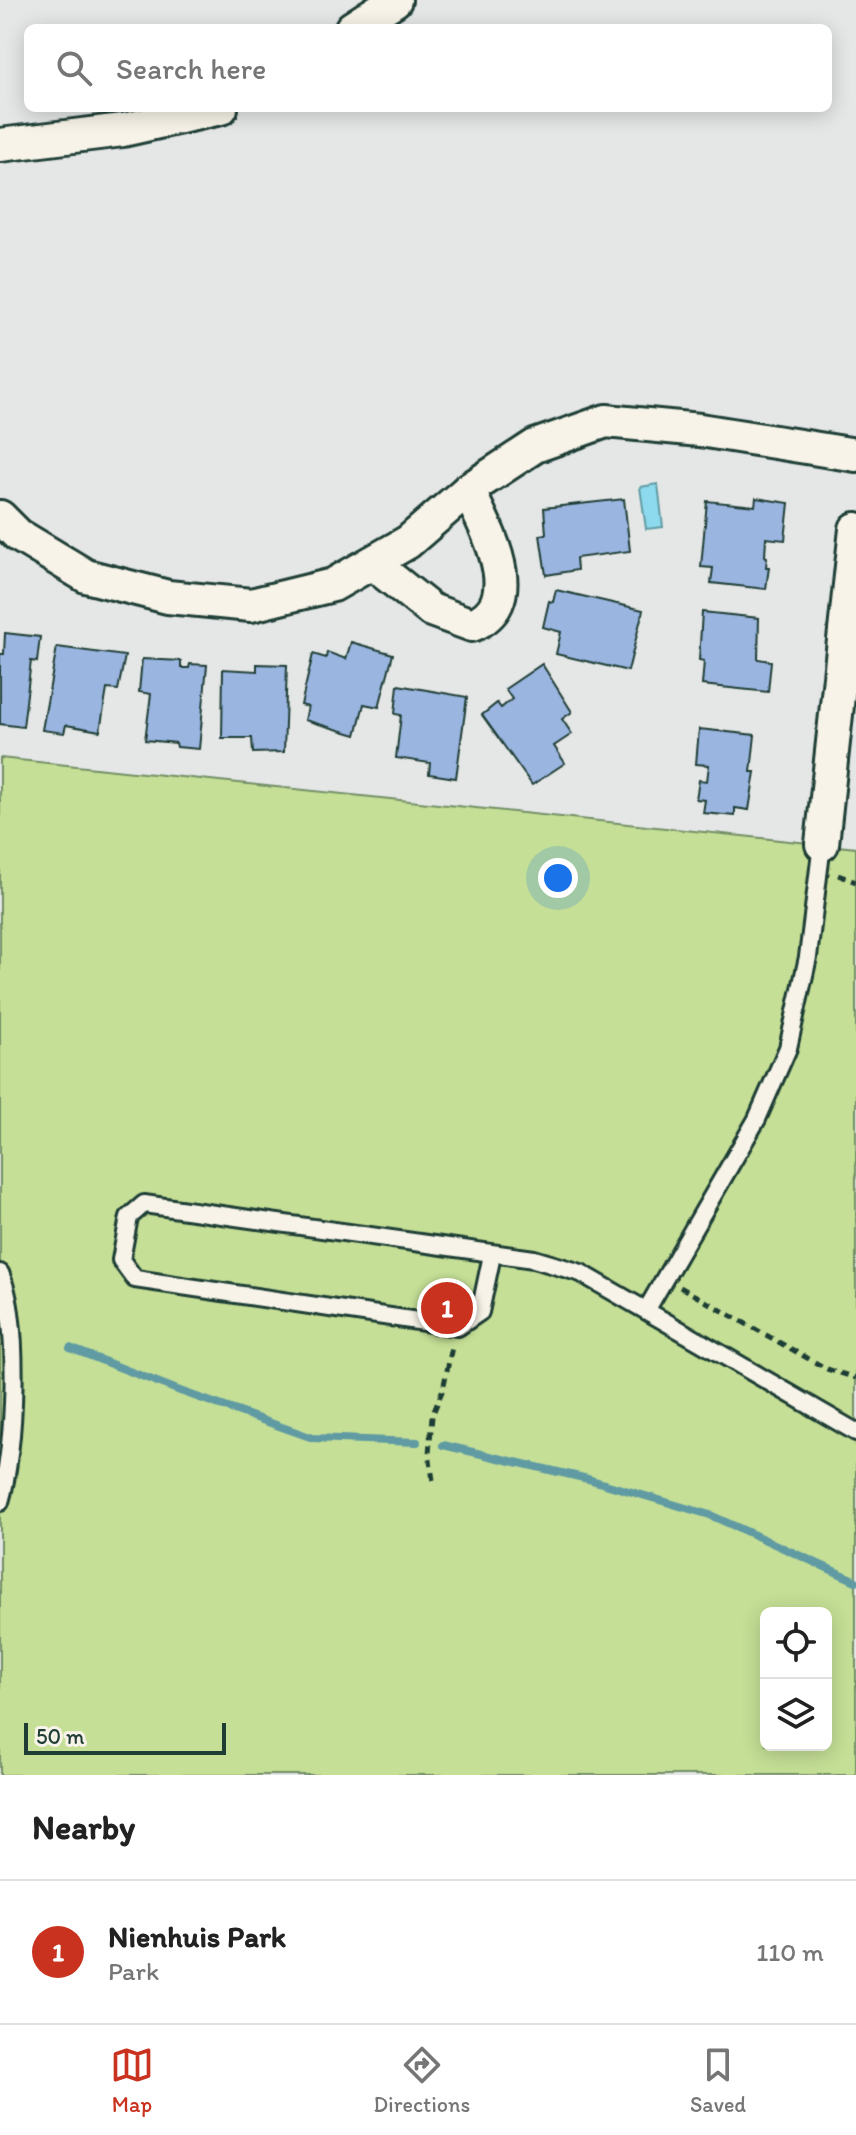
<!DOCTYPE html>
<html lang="en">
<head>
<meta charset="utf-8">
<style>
	:root { --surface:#fff; --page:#f6f6f6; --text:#222; --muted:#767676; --line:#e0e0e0; --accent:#c8321e }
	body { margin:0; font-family:Itim,sans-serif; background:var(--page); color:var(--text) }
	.controls { position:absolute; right:24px; bottom:24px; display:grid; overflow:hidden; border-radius:12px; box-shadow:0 4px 20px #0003 }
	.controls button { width:72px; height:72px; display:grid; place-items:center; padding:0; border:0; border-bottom:2px solid var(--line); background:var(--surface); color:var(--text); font:40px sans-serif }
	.scale { position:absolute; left:24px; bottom:20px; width:202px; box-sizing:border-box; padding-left:8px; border:4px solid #1f3d34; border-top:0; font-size:22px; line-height:28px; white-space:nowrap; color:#1f3d34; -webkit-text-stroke:6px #f7f3e8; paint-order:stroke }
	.you { position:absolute; left:558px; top:878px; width:28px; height:28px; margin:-20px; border:6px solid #fff; border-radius:50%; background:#1a73e8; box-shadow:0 0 0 12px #1a73e833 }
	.badge { display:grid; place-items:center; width:52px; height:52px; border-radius:50%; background:var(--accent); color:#fff; font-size:26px; font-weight:700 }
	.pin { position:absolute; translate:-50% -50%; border:4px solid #fff; box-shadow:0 2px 8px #0006 }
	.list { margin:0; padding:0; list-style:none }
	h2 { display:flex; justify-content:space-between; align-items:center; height:104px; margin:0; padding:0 32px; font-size:34px }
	h2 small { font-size:26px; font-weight:400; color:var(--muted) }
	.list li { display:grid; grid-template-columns:52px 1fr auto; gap:24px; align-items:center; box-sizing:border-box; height:144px; padding:0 32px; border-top:2px solid var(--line) }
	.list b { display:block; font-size:30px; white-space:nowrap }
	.list p { margin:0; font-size:26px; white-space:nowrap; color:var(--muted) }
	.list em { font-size:26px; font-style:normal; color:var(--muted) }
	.icon { flex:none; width:44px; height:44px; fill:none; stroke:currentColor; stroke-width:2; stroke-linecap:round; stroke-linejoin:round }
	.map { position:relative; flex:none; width:856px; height:1775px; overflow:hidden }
	.search { position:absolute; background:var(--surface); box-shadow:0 4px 20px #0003; left:24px; right:24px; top:24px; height:88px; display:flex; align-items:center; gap:20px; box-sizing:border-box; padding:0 28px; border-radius:12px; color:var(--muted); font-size:30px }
	.sheet { height:248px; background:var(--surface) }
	nav { display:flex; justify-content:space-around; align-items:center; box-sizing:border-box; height:112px; border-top:2px solid var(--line); background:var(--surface); font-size:22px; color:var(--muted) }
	nav a { display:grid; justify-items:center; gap:4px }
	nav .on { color:var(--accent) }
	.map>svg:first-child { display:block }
	.green { fill:#c5df96; stroke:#728e65; stroke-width:2; fill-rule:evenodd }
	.water { fill:#8dd9ed; stroke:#619ba3; stroke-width:2 }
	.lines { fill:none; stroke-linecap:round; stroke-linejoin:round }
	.stream { stroke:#619ba3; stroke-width:8 }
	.building { fill:#9bb5e1; stroke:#1f3d34; stroke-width:2 }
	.lane-casing { stroke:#1f3d34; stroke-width:22 }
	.street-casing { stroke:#1f3d34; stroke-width:38 }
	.path { stroke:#1f3d34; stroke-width:5; stroke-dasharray:8 6; stroke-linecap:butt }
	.lane { stroke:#f7f3e8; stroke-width:16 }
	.street { stroke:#f7f3e8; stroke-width:32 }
</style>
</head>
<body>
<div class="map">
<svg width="856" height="1775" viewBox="0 0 856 1775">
	<rect width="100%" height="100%" fill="#e5e7e7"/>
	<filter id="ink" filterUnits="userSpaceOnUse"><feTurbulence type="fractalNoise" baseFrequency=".0125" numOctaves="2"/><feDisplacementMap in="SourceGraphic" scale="16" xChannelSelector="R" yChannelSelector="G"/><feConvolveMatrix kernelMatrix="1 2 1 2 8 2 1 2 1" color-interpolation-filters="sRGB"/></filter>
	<g filter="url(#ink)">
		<path class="green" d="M0 758 856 848V1775H0ZM766 1613H826V1745H766Z"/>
		<path class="water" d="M658 484 663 527 646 529 640 487Z"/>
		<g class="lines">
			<g class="stream">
				<path d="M70 1348 180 1391 313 1438 417 1442"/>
				<path d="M443 1445 588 1479 710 1515 856 1581"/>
			</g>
		</g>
		<g class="building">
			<path d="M756 498 789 503 785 540 766 538 765 556 767 557 766 567H769L766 589 711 583 713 568 701 567 707 501 755 506Z"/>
			<path d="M624 499 630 551 576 558 577 570 546 575 540 535 546 534 544 508Z"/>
			<path d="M556 590 643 610 628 671 556 654 561 632 543 627 549 601 553 602Z"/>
			<path d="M702 612 759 618 758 659 771 661 768 692 702 685 704 661 699 660Z"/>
			<path d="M5 633 40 637 37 662 31 661 23 727 0 724V654H4Z"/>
			<path d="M351 642 393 654 379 707 364 704 356 735 305 720 308 707 301 705 313 654 326 658 327 652 346 659Z"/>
			<path d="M57 647 125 656 118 690 107 689 100 731 66 725 64 733 42 730Z"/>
			<path d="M142 659 181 661V668H189L190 664 207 665 199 749 177 747 176 743 145 740 151 694 139 692Z"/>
			<path d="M257 664 287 665 284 752 253 753 252 738H222L223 669 257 671Z"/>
			<path d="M542 664 572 712 562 719 572 734 554 746 565 763 532 785 482 715 497 703 501 708 512 699 505 689Z"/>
			<path d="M398 685 467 697 456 778 429 774 430 763 396 758 401 715 395 714Z"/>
			<path d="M699 729 755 735 751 772H755L749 810 735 808V816L703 813 705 800 696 799 699 780 707 781 709 765 696 764Z"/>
		</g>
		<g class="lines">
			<g class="lane-casing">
				<g id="lane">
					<path d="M492 1255 480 1312 458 1327 135 1279 121 1260 129 1217 144 1204 534 1259 581 1273 856 1432"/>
					<path d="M0 1273C21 1321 15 1452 0 1502"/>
					<path d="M647 1309 757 1119 788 1048 808 957 822 844"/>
				</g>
			</g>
			<g class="street-casing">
				<g id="street">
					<path d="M352 28 395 0"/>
					<path d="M0 145 123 130 221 108"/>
					<path d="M0 517 18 535 86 576 168 597 251 605 333 585 408 542 468 490 535 446 606 421 700 430 856 455"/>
					<path d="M372 563 431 610 472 625C529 602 486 529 468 490"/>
					<path d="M822 844 856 529"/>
				</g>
			</g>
			<g class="path">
				<path d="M838 875 856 882"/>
				<path d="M680 1287 827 1369 856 1378"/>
				<path d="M433 1480 429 1454 432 1416 443 1389 452 1347"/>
			</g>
			<use href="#lane" class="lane"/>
			<use href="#street" class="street"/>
		</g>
	</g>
</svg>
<div class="controls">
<button><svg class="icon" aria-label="locate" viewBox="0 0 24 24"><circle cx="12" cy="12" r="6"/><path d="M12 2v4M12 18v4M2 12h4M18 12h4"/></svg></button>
<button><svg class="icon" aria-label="layers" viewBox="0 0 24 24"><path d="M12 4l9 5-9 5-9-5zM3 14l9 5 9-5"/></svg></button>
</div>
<div class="scale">50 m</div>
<div class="you"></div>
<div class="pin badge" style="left:447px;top:1308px">1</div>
<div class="search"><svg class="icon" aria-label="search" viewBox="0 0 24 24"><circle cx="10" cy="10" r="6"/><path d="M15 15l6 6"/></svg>Search here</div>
</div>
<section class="sheet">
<h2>Nearby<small></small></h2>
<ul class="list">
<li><span class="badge">1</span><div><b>Nienhuis Park</b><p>Park</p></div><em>110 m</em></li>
</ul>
</section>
<nav>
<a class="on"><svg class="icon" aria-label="map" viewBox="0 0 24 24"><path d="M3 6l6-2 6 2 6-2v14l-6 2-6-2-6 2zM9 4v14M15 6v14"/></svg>Map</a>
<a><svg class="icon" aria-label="directions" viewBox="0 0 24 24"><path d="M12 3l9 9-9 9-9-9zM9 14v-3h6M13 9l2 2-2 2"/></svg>Directions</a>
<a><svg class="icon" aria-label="saved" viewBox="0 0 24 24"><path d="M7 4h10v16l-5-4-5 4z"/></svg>Saved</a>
</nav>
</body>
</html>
